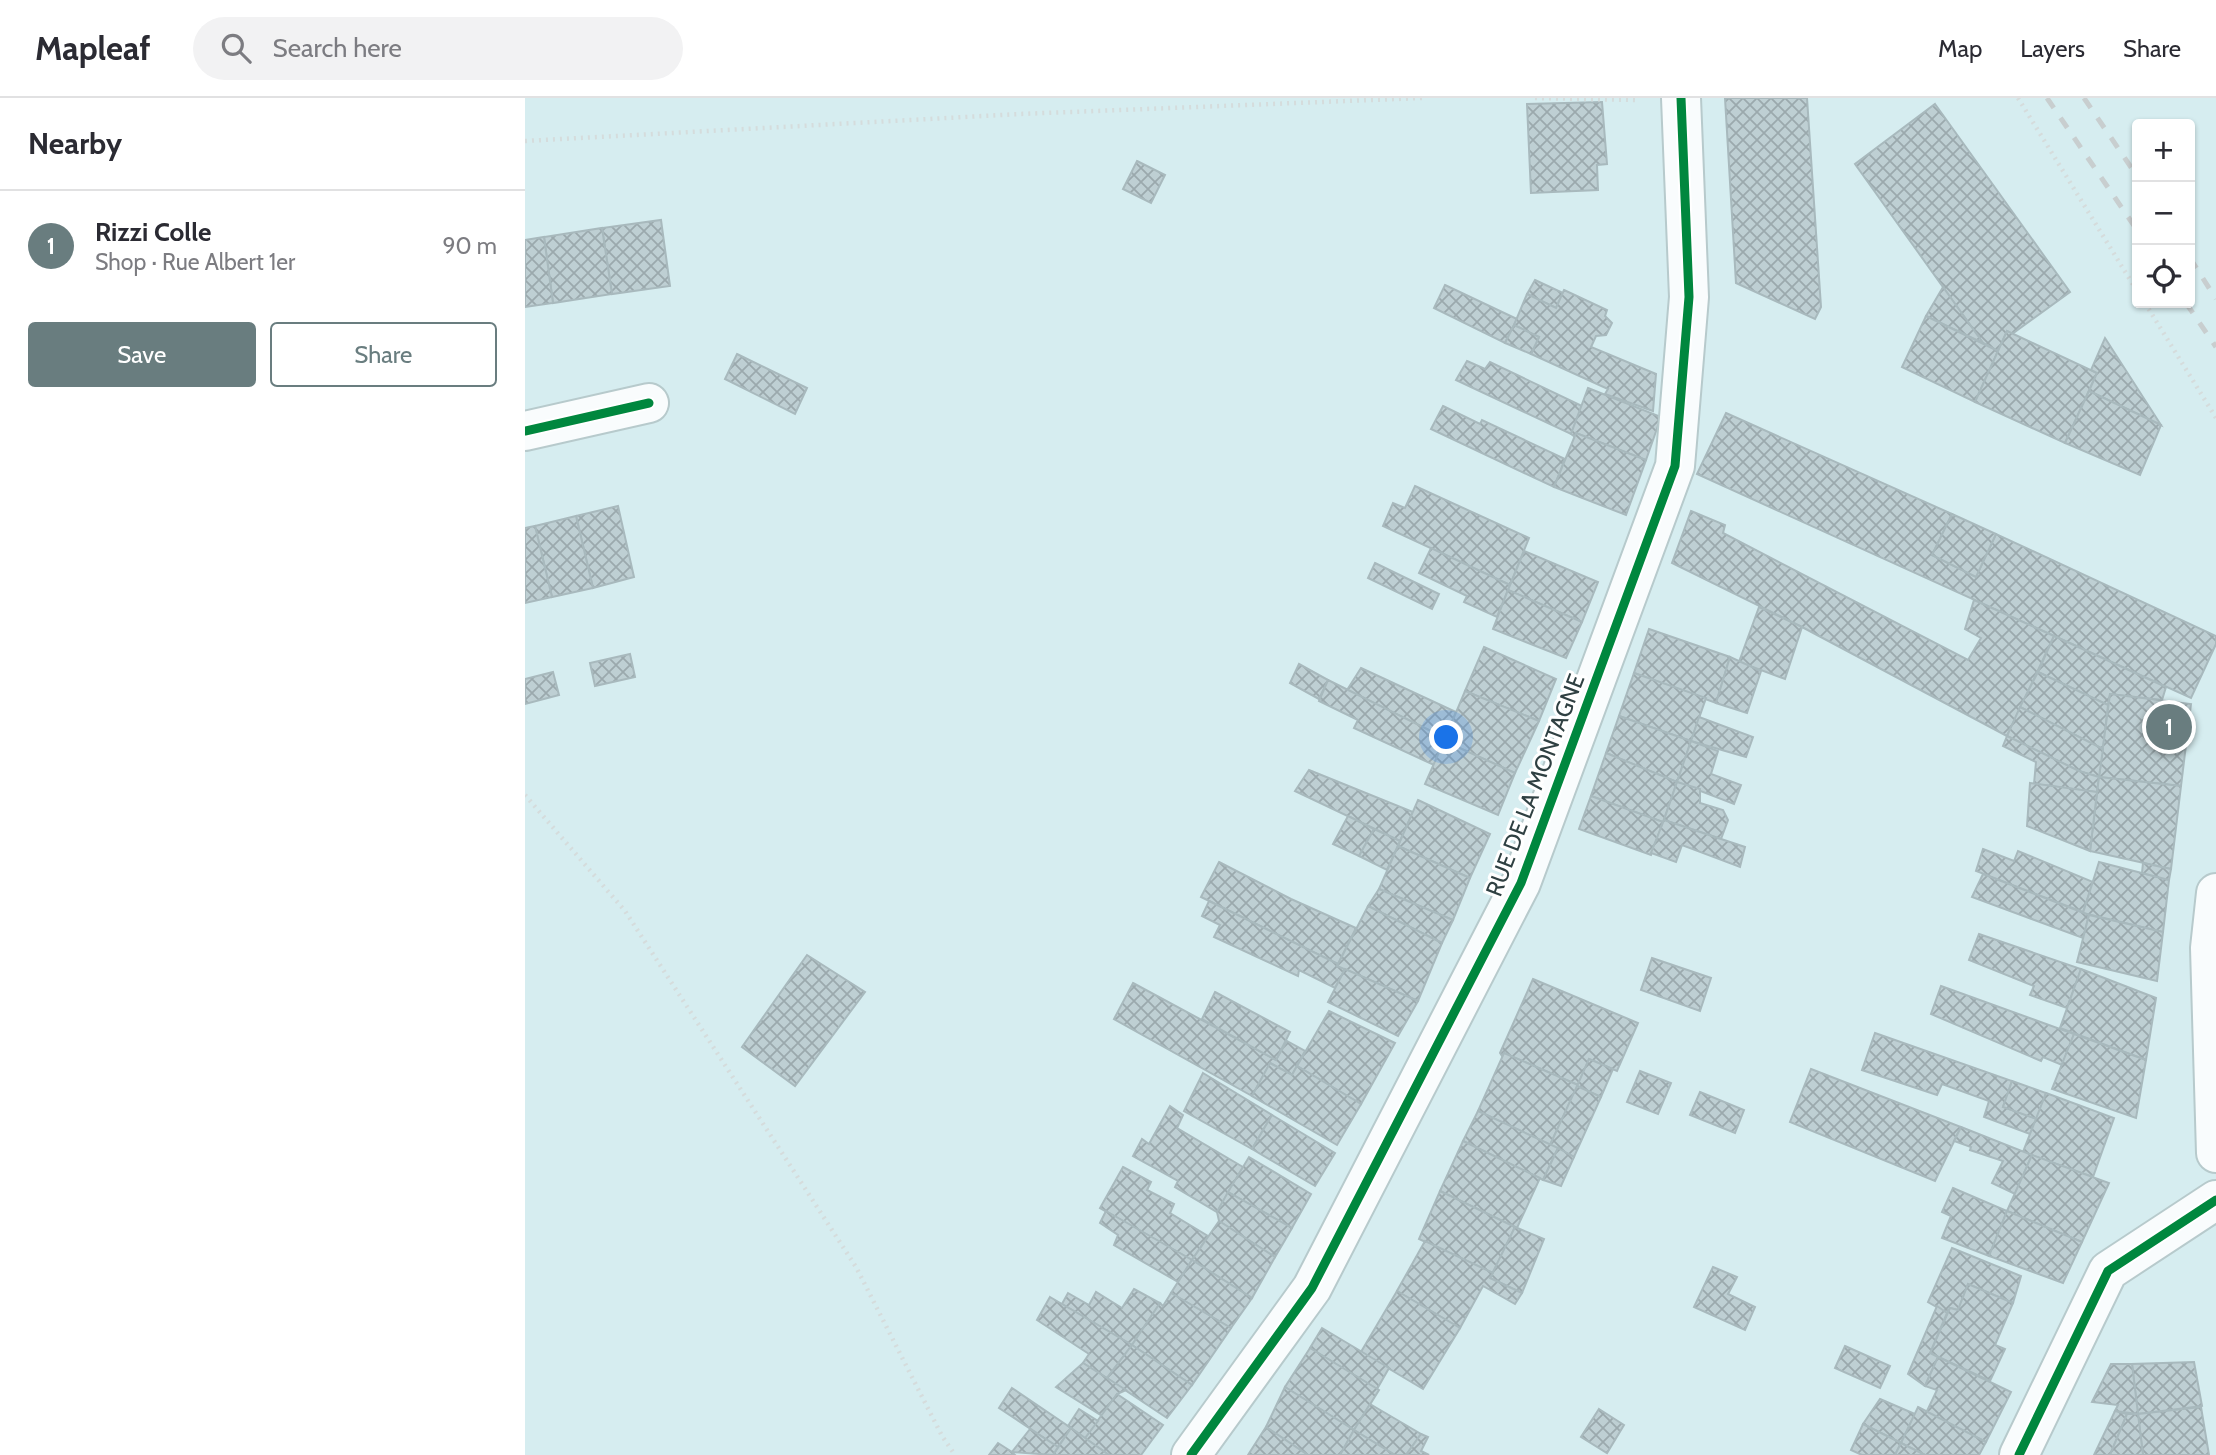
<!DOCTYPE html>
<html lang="en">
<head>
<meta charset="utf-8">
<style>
	:root { --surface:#fff; --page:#f2f2f3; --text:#2b2b33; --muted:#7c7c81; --line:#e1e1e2; --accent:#697d7f }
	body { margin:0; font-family:Cabin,sans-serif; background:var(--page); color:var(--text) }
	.controls { position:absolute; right:21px; top:21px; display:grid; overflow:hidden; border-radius:7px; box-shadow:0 2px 5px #0004 }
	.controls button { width:63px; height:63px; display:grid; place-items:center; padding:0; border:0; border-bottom:2px solid var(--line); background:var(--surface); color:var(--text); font:35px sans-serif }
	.you { position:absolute; left:922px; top:640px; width:24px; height:24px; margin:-18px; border:5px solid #fff; border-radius:50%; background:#1a73e8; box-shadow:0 0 0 10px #1a73e833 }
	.badge { display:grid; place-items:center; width:46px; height:46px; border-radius:50%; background:var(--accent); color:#fff; font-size:23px; font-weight:700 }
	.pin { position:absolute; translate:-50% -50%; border:4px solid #fff; box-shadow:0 2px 7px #0006 }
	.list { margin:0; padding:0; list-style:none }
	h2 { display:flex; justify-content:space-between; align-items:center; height:91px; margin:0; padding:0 28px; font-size:30px }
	h2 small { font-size:23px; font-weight:400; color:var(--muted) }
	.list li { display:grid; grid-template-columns:46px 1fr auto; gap:21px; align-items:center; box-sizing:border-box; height:112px; padding:0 28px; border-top:2px solid var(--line) }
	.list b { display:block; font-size:26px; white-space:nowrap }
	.list p { margin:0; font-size:23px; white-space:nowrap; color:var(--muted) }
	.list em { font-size:23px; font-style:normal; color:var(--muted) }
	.actions { display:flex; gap:14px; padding:21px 28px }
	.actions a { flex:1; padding:16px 0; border:2px solid var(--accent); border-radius:7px; text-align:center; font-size:24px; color:var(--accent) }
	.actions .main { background:var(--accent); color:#fff }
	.icon { flex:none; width:38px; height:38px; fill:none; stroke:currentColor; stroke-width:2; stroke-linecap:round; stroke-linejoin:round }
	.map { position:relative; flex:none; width:1691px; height:1357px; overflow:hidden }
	header { display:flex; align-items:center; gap:42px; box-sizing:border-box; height:98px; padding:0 35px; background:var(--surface); border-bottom:2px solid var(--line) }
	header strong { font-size:33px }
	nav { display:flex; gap:38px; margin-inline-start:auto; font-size:24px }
	.search { width:490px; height:63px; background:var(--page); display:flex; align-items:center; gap:18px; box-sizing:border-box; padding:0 24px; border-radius:38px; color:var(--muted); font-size:26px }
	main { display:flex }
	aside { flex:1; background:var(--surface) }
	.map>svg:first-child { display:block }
	.building { fill:url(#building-cross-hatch); stroke:#a8b9bd; stroke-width:2 }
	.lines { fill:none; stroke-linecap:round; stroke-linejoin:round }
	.street-casing { stroke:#b7cacc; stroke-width:42 }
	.path { stroke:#d5dcdc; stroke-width:4.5; stroke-dasharray:2 5; stroke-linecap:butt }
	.street { stroke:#f9fcfd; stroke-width:38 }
	.rail { stroke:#c8cecf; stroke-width:5; stroke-dasharray:12 12; stroke-linecap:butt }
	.cycleway-casing { stroke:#fff; stroke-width:13 }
	.cycleway { stroke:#00873e; stroke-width:9 }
	.labels { text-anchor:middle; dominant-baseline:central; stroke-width:6; stroke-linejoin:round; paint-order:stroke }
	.street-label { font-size:23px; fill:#2f4042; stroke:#fff }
</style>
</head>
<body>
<header>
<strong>Mapleaf</strong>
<div class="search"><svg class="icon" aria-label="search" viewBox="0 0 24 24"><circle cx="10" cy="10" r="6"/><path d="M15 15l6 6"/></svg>Search here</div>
<nav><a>Map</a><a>Layers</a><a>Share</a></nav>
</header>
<main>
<aside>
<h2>Nearby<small></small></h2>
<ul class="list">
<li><span class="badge">1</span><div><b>Rizzi Colle</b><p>Shop · Rue Albert 1er</p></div><em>90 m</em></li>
</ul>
<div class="actions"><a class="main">Save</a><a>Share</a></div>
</aside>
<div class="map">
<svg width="1691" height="1357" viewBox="0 0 1691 1357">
	<defs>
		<pattern id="building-cross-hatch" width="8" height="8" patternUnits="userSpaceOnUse" patternTransform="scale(1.75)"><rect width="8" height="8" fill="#becfd3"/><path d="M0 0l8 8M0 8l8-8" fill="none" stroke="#9ba9ad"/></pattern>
	</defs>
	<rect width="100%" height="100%" fill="#d6edf0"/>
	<g class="building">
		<path d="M1200 0H1282L1296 209 1290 221 1211 185Z"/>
		<path d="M1077 4 1082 66 1072 67 1073 92 1006 95 1002 6Z"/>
		<path d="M1410 6 1545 194 1487 236 1482 233 1473 253 1458 245 1330 66Z"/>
		<path d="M612 63 640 77 626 105 598 91Z"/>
		<path d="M136 122 145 188 87 196 77 130Z"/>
		<path d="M77 130 87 196 28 205 19 139Z"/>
		<path d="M19 139 28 205 0 209V142Z"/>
		<path d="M1010 182 1038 195 1031 210 1002 196Z"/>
		<path d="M920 187 992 221 980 245 909 210Z"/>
		<path d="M1418 189 1458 245 1401 218Z"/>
		<path d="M1039 192 1082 212 1080 218 1087 225 1081 237 1071 238 1066 249 1131 276 1128 313 1080 296 1083 291 1006 256 1014 239 989 227 1002 196 1031 210Z"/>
		<path d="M1401 218 1473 253 1450 304 1377 269Z"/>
		<path d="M989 227 1014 239 1006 256 980 245Z"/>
		<path d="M1482 233 1572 275 1540 345 1450 304Z"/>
		<path d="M1580 240 1636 327 1564 293 1572 275 1566 272Z"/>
		<path d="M212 256 282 290 270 316 200 281Z"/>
		<path d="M942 263 960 271 965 264 1057 308 1046 336 931 282Z"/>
		<path d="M1063 290 1136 319 1121 362 1051 335 1050 339 1046 336Z"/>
		<path d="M1564 293 1636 327 1615 377 1540 345Z"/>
		<path d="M918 308 955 326 957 322 1040 361 1029 389 906 331Z"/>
		<path d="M1201 315 1427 416 1407 457 1451 479 1471 436 1691 538V546L1666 600 1172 376Z"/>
		<path d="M1051 335 1121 362 1101 417 1029 389Z"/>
		<path d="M890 388 1004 440 985 487 858 428 868 405 880 410Z"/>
		<path d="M93 408 109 479 68 490 51 418Z"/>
		<path d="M1166 413 1200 427 1198 435 1443 562 1456 540 1440 531 1449 502 1529 538 1482 638 1277 529 1147 465Z"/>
		<path d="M1427 416 1471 436 1451 479 1407 457Z"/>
		<path d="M51 418 68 490 27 499 10 428Z"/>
		<path d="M10 428 27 499 0 505V430Z"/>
		<path d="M906 450 985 487 972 519 939 504 942 498 894 475Z"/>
		<path d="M999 453 1073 484 1057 524 983 492Z"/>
		<path d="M850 465 914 496 907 511 843 480Z"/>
		<path d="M983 492 1057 524 1041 560 968 531Z"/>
		<path d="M1234 509 1277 529 1260 581 1214 564Z"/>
		<path d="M1124 531 1205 559 1191 605 1109 575Z"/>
		<path d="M1529 538 1641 589 1637 602 1585 596 1583 607 1513 574Z"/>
		<path d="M959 549 1031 581 1014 623 940 593Z"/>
		<path d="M105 556 110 579 70 588 65 565Z"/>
		<path d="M1205 559 1236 573 1222 615 1191 605Z"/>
		<path d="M774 566 803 582 794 601 765 585Z"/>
		<path d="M836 570 931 614 920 640 822 592Z"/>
		<path d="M28 574 34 597 0 606V581Z"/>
		<path d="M1513 574 1583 607 1578 651 1495 609Z"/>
		<path d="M1109 575 1181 600 1166 643 1094 618Z"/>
		<path d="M803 582 920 640 909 667 829 630 833 622 794 603Z"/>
		<path d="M940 593 1014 623 990 675 919 643Z"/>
		<path d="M1585 596 1666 606 1656 688 1574 679Z"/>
		<path d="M1495 609 1578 651 1574 679 1554 673 1482 638Z"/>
		<path d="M1094 618 1166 643 1152 684 1081 655Z"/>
		<path d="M1174 619 1228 639 1221 659 1166 643Z"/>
		<path d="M1482 638 1554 673 1574 679 1572 694 1509 686 1511 664 1478 648Z"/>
		<path d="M919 643 990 675 973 717 900 686Z"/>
		<path d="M1166 643 1193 653 1186 676 1216 687 1209 706 1152 684Z"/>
		<path d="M1081 655 1152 684 1138 724 1066 698Z"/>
		<path d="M784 672 888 714 875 743 770 693Z"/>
		<path d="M1574 679 1656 688 1646 771 1565 753Z"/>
		<path d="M1152 684 1175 691V705L1198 712 1203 722 1196 741 1139 722Z"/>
		<path d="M1505 685 1572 694 1565 753 1502 728Z"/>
		<path d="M1066 698 1138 724 1126 757 1054 731Z"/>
		<path d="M893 702 965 736 945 780 873 748Z"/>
		<path d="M823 718 849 731 834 758 808 746Z"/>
		<path d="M1139 722 1220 749 1215 769 1157 747 1151 764 1126 755Z"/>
		<path d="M849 731 875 743 862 772 834 758Z"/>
		<path d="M873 748 945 780 928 822 854 791Z"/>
		<path d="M1458 751 1489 763 1493 753 1568 784 1558 814 1451 773Z"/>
		<path d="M694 764 766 801 831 830 813 866 676 799Z"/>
		<path d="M1574 764 1644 782 1638 834 1558 815Z"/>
		<path d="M1618 765 1646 771 1644 782 1617 775Z"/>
		<path d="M1458 776 1564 817 1558 840 1447 799Z"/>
		<path d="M854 791 928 822 917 845 843 808Z"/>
		<path d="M684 803 813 866 820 871 810 890 774 872 773 878 689 839 695 827 677 818Z"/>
		<path d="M843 808 917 845 893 903 812 868Z"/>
		<path d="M1564 817 1638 834 1632 883 1552 864Z"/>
		<path d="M1454 836 1556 871 1542 910 1505 897 1509 888 1444 862Z"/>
		<path d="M282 857 340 894 270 988 217 949Z"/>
		<path d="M1127 860 1186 880 1175 913 1116 892Z"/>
		<path d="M820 871 893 903 873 938 803 904Z"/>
		<path d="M1556 871 1631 900 1621 962 1535 930Z"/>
		<path d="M1008 881 1113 925 1092 973 1064 961 1053 987 979 955 977 958 975 955Z"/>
		<path d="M608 885 751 962 762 943 780 953 767 977 745 965 727 998 589 921Z"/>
		<path d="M1416 888 1549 936 1537 967 1518 959 1516 963 1406 916Z"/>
		<path d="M690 894 765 934 751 962 677 921Z"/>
		<path d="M804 913 870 945 836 1006 772 968Z"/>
		<path d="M1350 935 1487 983 1478 1009 1512 1021 1505 1036 1459 1019 1464 1003 1417 986 1412 997 1337 972Z"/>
		<path d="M1549 936 1621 962 1611 1020 1527 991Z"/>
		<path d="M979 955 1053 987 1025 1047 953 1013Z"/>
		<path d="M1064 961 1088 971 1076 999 1052 988Z"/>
		<path d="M745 965 767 977 772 968 836 1006 812 1047 727 998Z"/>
		<path d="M1286 971 1436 1029 1410 1083 1265 1024Z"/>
		<path d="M1115 973 1146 985 1133 1016 1102 1004Z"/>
		<path d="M678 975 747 1017 727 1051 659 1013Z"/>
		<path d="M1487 983 1521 995 1512 1021 1478 1009Z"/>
		<path d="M1052 988 1076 999 1049 1059 1025 1047Z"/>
		<path d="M1175 994 1219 1012 1210 1035 1165 1017Z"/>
		<path d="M1521 995 1589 1020 1568 1079 1498 1054Z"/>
		<path d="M645 1008 658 1017 652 1030 718 1069 692 1114 650 1089 653 1083 608 1058 617 1041 624 1046Z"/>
		<path d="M953 1013 1033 1050 1018 1082 938 1043Z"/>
		<path d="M747 1017 810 1055 790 1088 727 1051Z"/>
		<path d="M1436 1029 1507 1057 1490 1096 1467 1085 1478 1063 1445 1052 1446 1049 1429 1043Z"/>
		<path d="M938 1043 1015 1080 992 1130 915 1093Z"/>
		<path d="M1033 1050 1049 1059 1036 1088 1018 1082Z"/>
		<path d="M1507 1057 1584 1085 1557 1144 1482 1113Z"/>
		<path d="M724 1059 786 1096 767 1130 703 1094Z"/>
		<path d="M598 1069 626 1084 622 1092 649 1106 645 1115 683 1138 667 1162 575 1110Z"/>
		<path d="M1428 1090 1482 1113 1464 1158 1417 1140 1426 1118 1417 1114Z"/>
		<path d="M915 1093 990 1129 968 1175 894 1141Z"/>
		<path d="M703 1094 767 1130 750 1159 694 1123 692 1114Z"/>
		<path d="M581 1113 667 1162 653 1184 589 1147 593 1137 575 1125Z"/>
		<path d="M1482 1113 1557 1144 1538 1185 1464 1158Z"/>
		<path d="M694 1123 750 1159 727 1200 667 1162Z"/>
		<path d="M990 1129 1019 1141 997 1195 965 1180Z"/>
		<path d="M900 1143 968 1175 965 1180 997 1195 990 1206 958 1188 935 1230 872 1193Z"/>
		<path d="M1427 1150 1496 1178 1488 1205 1443 1186 1433 1212 1425 1210 1422 1215 1403 1204Z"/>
		<path d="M667 1162 727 1200 706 1230 646 1195Z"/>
		<path d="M1188 1169 1212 1179 1203 1196 1230 1209 1220 1232 1169 1209Z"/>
		<path d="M1443 1186 1488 1205 1470 1247 1480 1251 1465 1283 1405 1255 1425 1210 1433 1212Z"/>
		<path d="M609 1191 635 1205 607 1247 537 1206 543 1195 564 1207 571 1194 597 1210Z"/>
		<path d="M872 1193 935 1230 898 1291 836 1254Z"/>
		<path d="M646 1195 706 1230 667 1287 607 1247 635 1205 638 1208Z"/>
		<path d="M525 1199 607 1247 582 1280 558 1265 564 1256 512 1222Z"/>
		<path d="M1412 1208 1422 1215 1405 1255 1413 1259 1400 1288 1383 1276Z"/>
		<path d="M797 1230 864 1270 852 1291 785 1250Z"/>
		<path d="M607 1247 667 1287 642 1320 582 1280Z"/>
		<path d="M1320 1248 1365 1268 1355 1290 1310 1270Z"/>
		<path d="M785 1250 854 1292 829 1332 760 1289Z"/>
		<path d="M1413 1259 1486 1294 1461 1344 1401 1315 1412 1292 1400 1288Z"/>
		<path d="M1669 1264 1677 1308 1613 1316 1607 1266Z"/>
		<path d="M558 1265 601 1292 592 1296 577 1318 531 1289Z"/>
		<path d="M1586 1266H1607L1613 1316 1590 1313 1593 1307 1567 1304Z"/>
		<path d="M760 1289 829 1332 815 1357H783L741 1329Z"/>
		<path d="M487 1290 546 1330 533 1349 474 1310Z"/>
		<path d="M592 1296 638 1327 616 1357H584L560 1340Z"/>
		<path d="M1355 1301 1390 1316 1376 1345 1338 1326Z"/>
		<path d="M845 1306 896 1336 881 1357H870L829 1332Z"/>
		<path d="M1393 1309 1461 1344 1454 1357H1400L1376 1345Z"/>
		<path d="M1676 1309 1684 1357H1618L1613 1316Z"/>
		<path d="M554 1311 573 1323 560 1340 543 1328Z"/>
		<path d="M1074 1311 1099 1327 1082 1355 1056 1339Z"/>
		<path d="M1590 1313 1602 1316 1585 1357H1569Z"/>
		<path d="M1602 1316H1613L1618 1357H1585Z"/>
		<path d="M1338 1326 1376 1345 1370 1357H1337L1326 1352Z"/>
		<path d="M741 1329 783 1357H723Z"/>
		<path d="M546 1330 560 1340 584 1357H528Z"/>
		<path d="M505 1331 533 1349 528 1357 487 1354Z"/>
		<path d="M829 1332 870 1357H815Z"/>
		<path d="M896 1336 903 1339 896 1353 904 1357H881Z"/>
		<path d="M473 1345 487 1354 490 1357H464Z"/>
		<path d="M1376 1345 1400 1357H1370Z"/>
	</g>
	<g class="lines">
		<g class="street-casing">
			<g id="street">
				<path d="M0 333 124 305"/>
				<path d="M1691 795 1685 850 1691 1055"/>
				<path d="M666 1357 787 1190 996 785 1150 368 1164 199 1156 0"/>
				<path d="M1494 1357 1583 1173 1691 1102"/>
			</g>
		</g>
		<g class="path">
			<path d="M1010 0 1111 2"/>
			<path d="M1493 0 1612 193"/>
			<path d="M0 43 495 16 897 0"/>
			<path d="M1620 205 1691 320"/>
			<path d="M0 697 100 813 331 1169 417 1338 430 1357"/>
		</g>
		<use href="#street" class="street"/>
		<g class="rail">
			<path d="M1522 0 1612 132"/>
			<path d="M1559 0 1612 78"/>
			<path d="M1665 160 1691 201"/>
			<path d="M1661 205 1691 249"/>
		</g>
		<g class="cycleway-casing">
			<g id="cycleway">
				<path d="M0 333 124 305"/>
				<path d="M666 1357 787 1190 996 785 1150 368 1164 199 1156 0"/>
				<path d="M1494 1357 1583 1173 1691 1102"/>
			</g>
		</g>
		<use href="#cycleway" class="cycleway"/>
	</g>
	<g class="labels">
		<g class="street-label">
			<text transform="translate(1010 687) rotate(-69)">RUE DE LA MONTAGNE</text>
		</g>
	</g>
</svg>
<div class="controls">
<button>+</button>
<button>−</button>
<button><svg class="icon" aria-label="locate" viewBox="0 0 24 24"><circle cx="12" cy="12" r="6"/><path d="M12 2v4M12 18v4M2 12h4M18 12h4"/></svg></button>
</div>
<div class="you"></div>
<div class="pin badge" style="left:1644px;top:629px">1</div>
</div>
</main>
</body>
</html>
